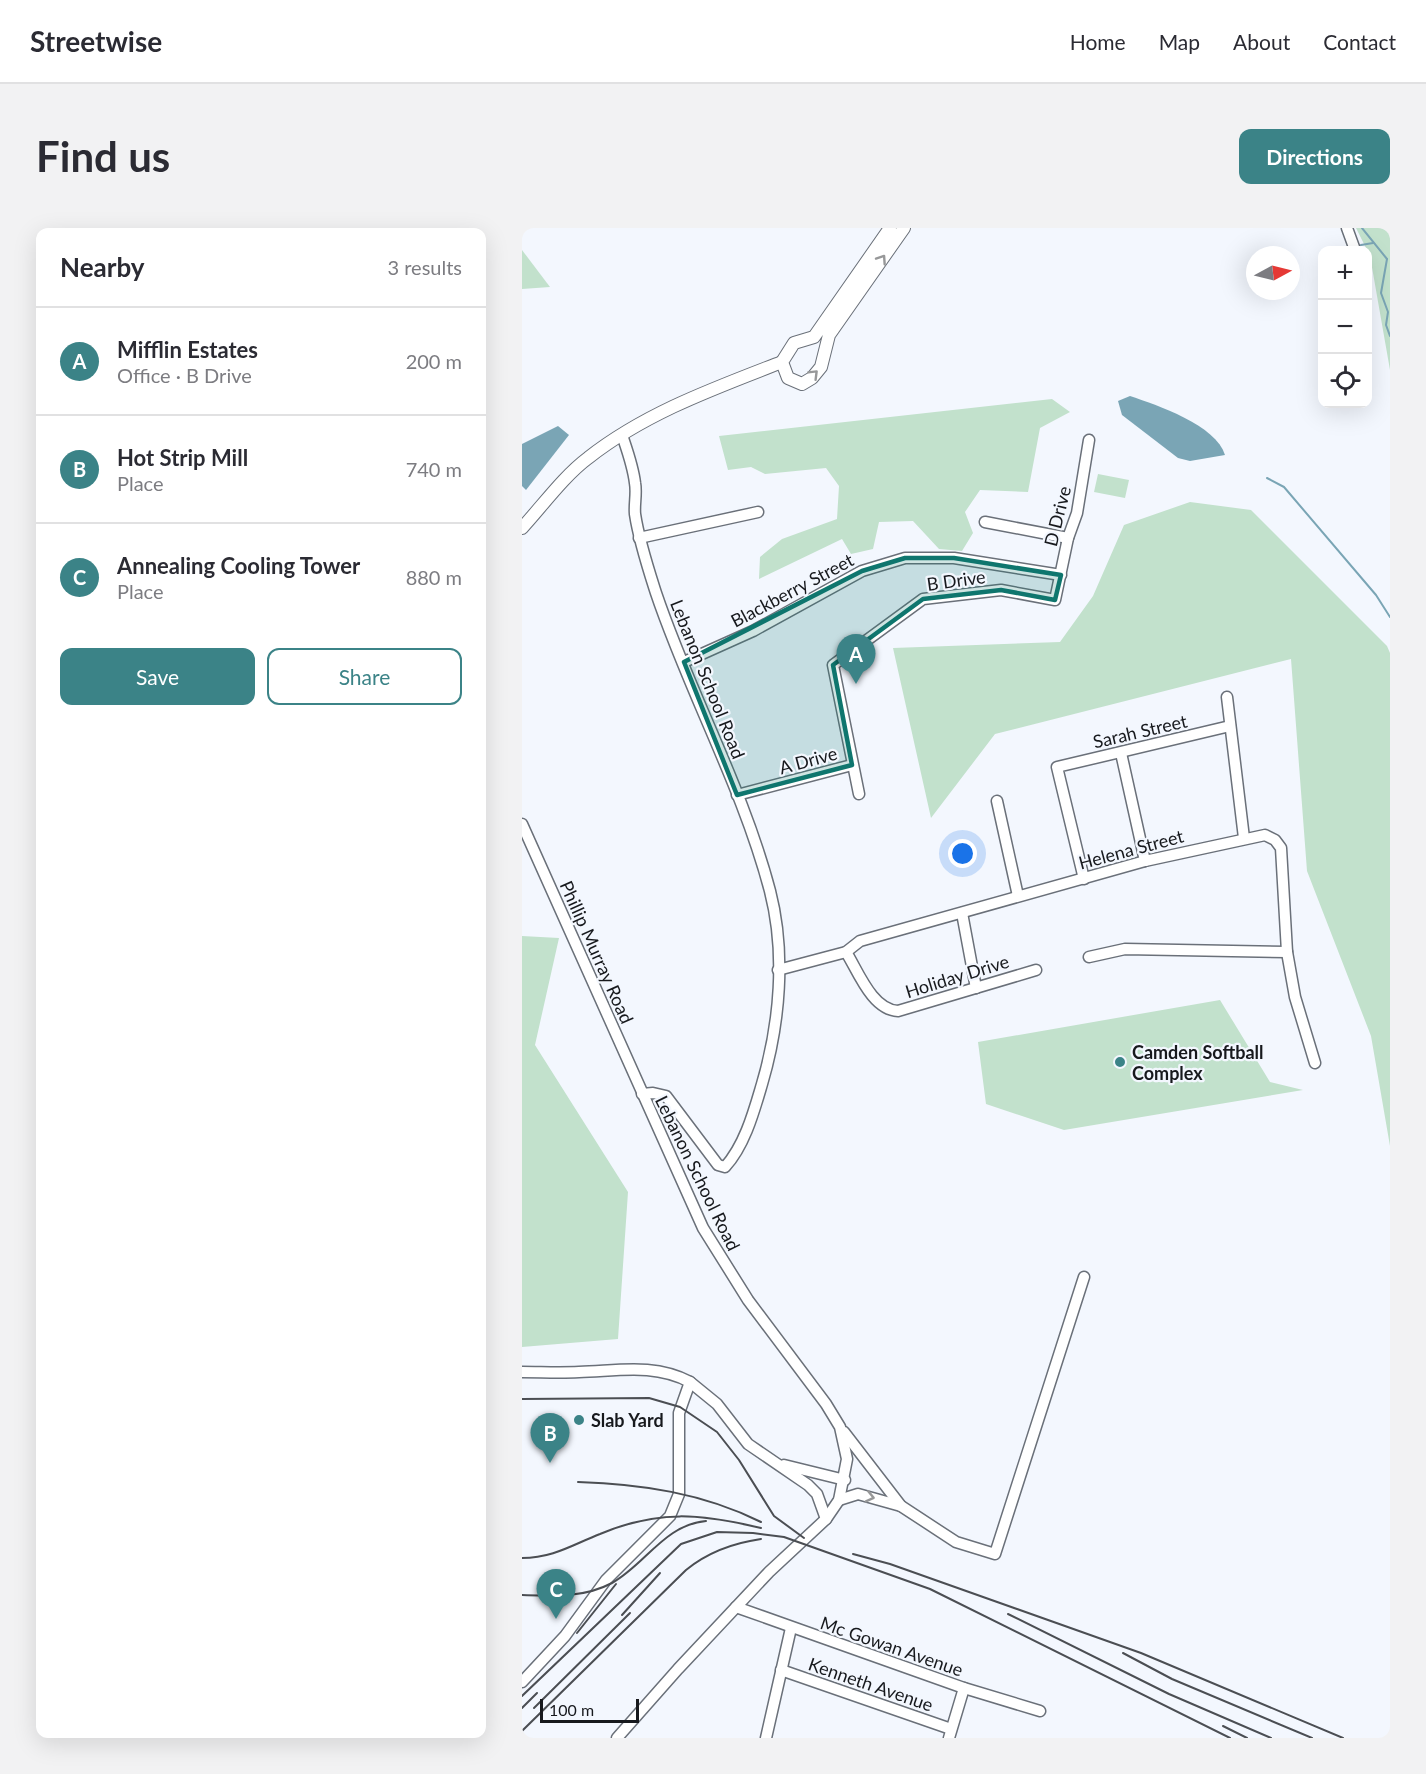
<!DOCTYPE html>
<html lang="en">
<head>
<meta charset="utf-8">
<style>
	:root { --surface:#fff; --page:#f2f2f3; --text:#2b2b33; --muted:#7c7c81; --line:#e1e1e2; --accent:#3b8387 }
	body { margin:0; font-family:Lato,sans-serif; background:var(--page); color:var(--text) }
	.controls { position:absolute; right:18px; top:18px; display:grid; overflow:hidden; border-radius:12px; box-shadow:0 6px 24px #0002 }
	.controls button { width:54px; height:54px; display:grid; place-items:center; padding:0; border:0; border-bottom:2px solid var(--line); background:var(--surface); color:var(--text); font:30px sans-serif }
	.compass { position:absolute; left:724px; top:18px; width:54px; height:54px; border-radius:50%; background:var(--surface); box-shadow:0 6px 24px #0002; rotate:83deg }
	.scale { position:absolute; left:18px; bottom:15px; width:99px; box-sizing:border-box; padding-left:6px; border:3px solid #17191d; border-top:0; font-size:16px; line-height:21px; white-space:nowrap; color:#17191d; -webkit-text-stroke:4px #f3f7fe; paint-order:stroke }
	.you { position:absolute; left:441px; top:626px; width:21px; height:21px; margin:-15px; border:4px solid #fff; border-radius:50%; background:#1a73e8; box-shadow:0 0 0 9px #1a73e833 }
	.badge { display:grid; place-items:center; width:39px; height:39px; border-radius:50%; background:var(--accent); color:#fff; font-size:20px; font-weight:700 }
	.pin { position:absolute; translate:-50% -50px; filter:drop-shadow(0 2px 3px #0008) }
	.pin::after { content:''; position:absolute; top:32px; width:21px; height:18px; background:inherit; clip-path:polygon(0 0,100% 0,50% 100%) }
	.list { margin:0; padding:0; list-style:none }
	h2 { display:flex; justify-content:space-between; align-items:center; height:78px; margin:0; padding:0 24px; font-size:26px }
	h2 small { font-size:20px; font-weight:400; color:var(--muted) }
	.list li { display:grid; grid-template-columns:39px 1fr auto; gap:18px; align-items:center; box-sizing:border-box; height:108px; padding:0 24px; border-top:2px solid var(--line) }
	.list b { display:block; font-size:22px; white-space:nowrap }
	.list p { margin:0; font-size:20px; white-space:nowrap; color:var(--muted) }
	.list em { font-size:20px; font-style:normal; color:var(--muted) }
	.actions { display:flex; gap:12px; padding:18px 24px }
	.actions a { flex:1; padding:14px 0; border:2px solid var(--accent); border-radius:12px; text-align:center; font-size:21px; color:var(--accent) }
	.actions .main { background:var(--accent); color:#fff }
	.icon { flex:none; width:33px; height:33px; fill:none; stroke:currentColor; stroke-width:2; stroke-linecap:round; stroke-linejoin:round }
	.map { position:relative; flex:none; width:868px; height:1510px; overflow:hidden; border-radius:12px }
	header { display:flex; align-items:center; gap:36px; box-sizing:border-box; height:84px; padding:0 30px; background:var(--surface); border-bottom:2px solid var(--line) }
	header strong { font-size:28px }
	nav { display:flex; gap:33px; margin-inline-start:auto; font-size:21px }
	.intro { display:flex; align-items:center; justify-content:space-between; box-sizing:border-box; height:144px; padding:0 36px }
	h1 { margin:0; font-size:42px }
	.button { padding:15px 27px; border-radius:12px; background:var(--accent); color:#fff; font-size:21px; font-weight:700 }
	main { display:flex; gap:36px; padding:0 36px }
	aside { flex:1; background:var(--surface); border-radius:12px; box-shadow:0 6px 24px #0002 }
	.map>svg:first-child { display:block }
	.green { fill:#c2e1cc }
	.water { fill:#7aa5b5 }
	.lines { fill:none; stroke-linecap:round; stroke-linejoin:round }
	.stream { stroke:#7aa5b5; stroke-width:2 }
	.minor-casing { stroke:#6a7079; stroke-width:13 }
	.major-casing { stroke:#6a7079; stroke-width:14 }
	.minor { stroke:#fff; stroke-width:10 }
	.major { stroke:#fff; stroke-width:12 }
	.rail { stroke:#4b4e53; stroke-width:2 }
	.oneway { stroke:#979899 }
	.marked { fill:#0f766e; fill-opacity:0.2; stroke:#0f766e; stroke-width:4.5; stroke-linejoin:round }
	.poi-dot { fill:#3b8387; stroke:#f3f7fe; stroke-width:2 }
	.labels { text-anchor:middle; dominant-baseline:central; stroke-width:4.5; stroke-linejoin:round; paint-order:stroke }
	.street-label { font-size:18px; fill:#17191d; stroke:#f3f7fe }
	.poi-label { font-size:18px; font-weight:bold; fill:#17191d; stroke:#f3f7fe; text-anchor:start }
</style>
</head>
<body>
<header>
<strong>Streetwise</strong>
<nav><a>Home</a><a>Map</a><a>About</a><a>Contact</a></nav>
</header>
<div class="intro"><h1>Find us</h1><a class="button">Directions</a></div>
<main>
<aside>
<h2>Nearby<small>3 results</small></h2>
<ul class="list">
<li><span class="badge">A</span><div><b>Mifflin Estates</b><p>Office · B Drive</p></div><em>200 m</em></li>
<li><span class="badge">B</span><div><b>Hot Strip Mill</b><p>Place</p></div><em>740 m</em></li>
<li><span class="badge">C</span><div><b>Annealing Cooling Tower</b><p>Place</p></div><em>880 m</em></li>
</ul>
<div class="actions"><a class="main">Save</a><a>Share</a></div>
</aside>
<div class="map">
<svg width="868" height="1510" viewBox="0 0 868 1510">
	<rect width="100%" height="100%" fill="#f3f7fe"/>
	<g class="green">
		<path d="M834 0H868V142L848 28Z"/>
		<path d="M0 22 28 59 0 61Z"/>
		<path d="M530 171 548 184 518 200 506 264 458 262 443 284 451 305 440 323 417 321 391 293 357 294 351 321 329 326 320 311 237 351 238 329 260 311 315 291 317 258 304 240 243 246 229 239 206 242 197 208Z"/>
		<path d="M576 246 607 252 603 270 572 264Z"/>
		<path d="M668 274 729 282 865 418 868 425V918L849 808 785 643 769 431 473 506 409 590 371 420 538 414 571 368 602 297Z"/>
		<path d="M0 708 37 710 13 817 106 964 96 1111 0 1119Z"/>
		<path d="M698 772 748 854 781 862 542 902 464 876 456 814Z"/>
	</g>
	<g class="water">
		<path d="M608 168C635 177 694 197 703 227L668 233 656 230 600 187 596 173Z"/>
		<path d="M36 198 47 207 4 262 0 258V216Z"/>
	</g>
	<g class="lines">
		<g class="stream">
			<path d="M840 0 865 31"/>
			<path d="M839 17 851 15"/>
			<path d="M865 31 859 65 866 84 864 97 868 108"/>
			<path d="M745 250 762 259 854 367 868 389"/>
		</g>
		<g class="minor-casing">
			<g id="minor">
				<path d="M825 0 833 22"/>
				<path d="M100 207C105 222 111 238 113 255 115 265 112 276 113 286 117 313 126 340 134 365 168 466 221 560 248 663 264 725 258 795 240 856 232 883 223 917 203 939L196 937 144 868 131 865 120 866"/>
				<path d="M463 294 546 310"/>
				<path d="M117 310 236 284"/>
				<path d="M162 434 231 403 340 343 383 330H432L539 347"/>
				<path d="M705 469 722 610"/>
				<path d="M599 525 623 633"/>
				<path d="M337 566 311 437 401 371 479 362 533 372 546 310 555 285 567 212"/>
				<path d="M215 567 330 537"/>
				<path d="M475 573 496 668"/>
				<path d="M0 596 181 1000 226 1072 304 1176 318 1199 325 1231 317 1272 304 1291 247 1344 156 1441 95 1510"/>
				<path d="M562 651 535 539 708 498"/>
				<path d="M440 685 454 760"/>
				<path d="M324 724C336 743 350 782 376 783L514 742"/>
				<path d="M567 729 603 721 765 724"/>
				<path d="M256 742 324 724 338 713 623 633 743 607 753 612 759 620 765 724 773 769 793 835"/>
				<path d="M0 1144C19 1144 38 1145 57 1144 96 1143 132 1135 168 1154L157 1185V1266L148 1288 84 1352 43 1408 0 1454"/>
				<path d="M168 1154 195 1176 226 1216 286 1257 295 1266 304 1291"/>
				<path d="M322 1204 379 1278 434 1314 473 1326 562 1049"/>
				<path d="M262 1237 323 1252"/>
				<path d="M317 1272 336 1266 379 1278"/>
				<path d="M214 1379 442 1460 518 1483"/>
				<path d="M259 1442 429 1501"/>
				<path d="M244 1510 269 1400"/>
				<path d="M427 1510 442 1460"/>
			</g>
		</g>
		<g class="major-casing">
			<g id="major">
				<path d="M368 0 292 109 272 115 260 134 266 150 280 156 290 150 299 139 307 107 382 0"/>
				<path d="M0 300C21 277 42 248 66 230 123 185 193 160 260 134"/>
			</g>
		</g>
		<use href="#minor" class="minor"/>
		<use href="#major" class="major"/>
		<g class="rail">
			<path d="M0 1171 127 1170 158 1179 195 1204 217 1232 252 1288 282 1310"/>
			<path d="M56 1254C119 1256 181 1265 239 1294"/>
			<path d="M331 1326 368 1336 619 1425 821 1510"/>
			<path d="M0 1330C31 1330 50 1317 78 1306 137 1281 179 1286 239 1300"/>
			<path d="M0 1367C31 1368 62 1370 90 1355 124 1336 142 1297 184 1293"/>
			<path d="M486 1386 647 1466 749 1510"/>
			<path d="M100 1387 138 1345"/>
			<path d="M55 1405 94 1356"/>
			<path d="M601 1425 650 1451 790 1510"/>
			<path d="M0 1468 159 1316 195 1304 231 1305 262 1309 408 1361 708 1510"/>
			<path d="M0 1480 15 1465"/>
			<path d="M12 1480 108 1385"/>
			<path d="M701 1498 725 1510"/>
			<path d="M0 1503 164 1342C186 1324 211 1315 239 1311"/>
		</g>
	</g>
	<defs><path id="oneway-chevron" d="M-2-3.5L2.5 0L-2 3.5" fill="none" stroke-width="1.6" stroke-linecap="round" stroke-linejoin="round" transform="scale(1.5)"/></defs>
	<g class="oneway">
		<use href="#oneway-chevron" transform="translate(360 31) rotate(-56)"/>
		<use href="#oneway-chevron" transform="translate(292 146) rotate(-45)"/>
		<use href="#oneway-chevron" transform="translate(348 1269) rotate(13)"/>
	</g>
	<path class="marked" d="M383 330H432L539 347 533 372 479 362 401 371 311 437 330 537 215 567 162 434 340 343Z"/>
	<g class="poi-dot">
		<circle cx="598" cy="834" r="6"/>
		<circle cx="57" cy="1192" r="6"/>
	</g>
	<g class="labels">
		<g class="street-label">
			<text transform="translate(535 288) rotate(-76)">D Drive</text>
			<text transform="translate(434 352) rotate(-8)">B Drive</text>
			<text transform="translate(270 362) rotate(-28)">Blackberry Street</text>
			<text transform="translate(186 451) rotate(68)">Lebanon School Road</text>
			<text transform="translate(618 503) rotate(-13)">Sarah Street</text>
			<text transform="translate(286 532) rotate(-15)">A Drive</text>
			<text transform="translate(609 621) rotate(-15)">Helena Street</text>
			<text transform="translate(75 724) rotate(66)">Phillip Murray Road</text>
			<text transform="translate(435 748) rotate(-17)">Holiday Drive</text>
			<text transform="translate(176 945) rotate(64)">Lebanon School Road</text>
			<text transform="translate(370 1418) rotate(19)">Mc Gowan Avenue</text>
			<text transform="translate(349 1456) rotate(19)">Kenneth Avenue</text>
		</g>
		<g class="poi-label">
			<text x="610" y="824">Camden Softball<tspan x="610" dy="21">Complex</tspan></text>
			<text x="69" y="1192">Slab Yard</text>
		</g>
	</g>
</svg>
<div class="controls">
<button>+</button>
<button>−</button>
<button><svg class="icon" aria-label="locate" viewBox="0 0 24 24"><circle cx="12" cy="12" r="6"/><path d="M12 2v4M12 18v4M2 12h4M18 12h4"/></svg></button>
</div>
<svg class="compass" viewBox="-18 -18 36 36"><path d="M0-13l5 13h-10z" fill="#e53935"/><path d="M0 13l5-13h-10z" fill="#7c7c81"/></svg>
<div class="scale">100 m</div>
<div class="you"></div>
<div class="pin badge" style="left:334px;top:456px">A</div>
<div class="pin badge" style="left:28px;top:1235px">B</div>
<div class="pin badge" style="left:34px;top:1391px">C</div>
</div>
</main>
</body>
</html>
